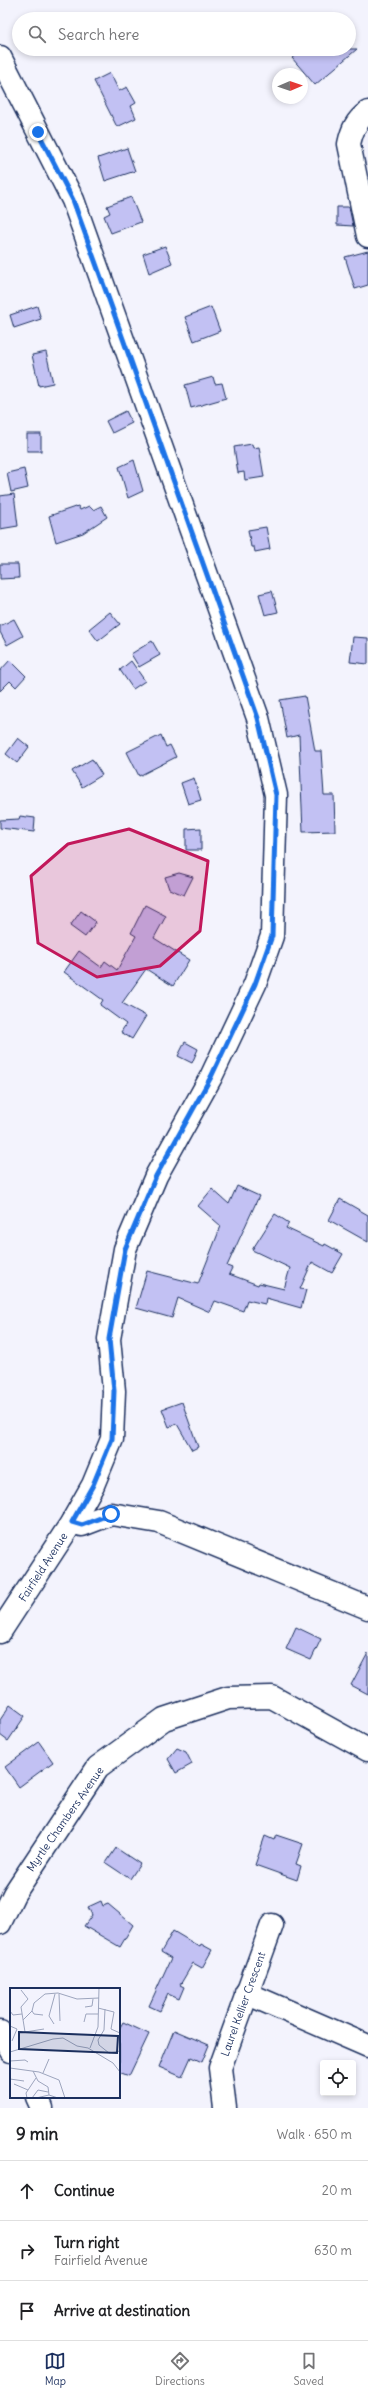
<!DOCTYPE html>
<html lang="en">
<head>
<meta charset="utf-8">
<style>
	:root { --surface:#fff; --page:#f2f2f2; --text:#202124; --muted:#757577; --line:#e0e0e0; --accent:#1b2f5e }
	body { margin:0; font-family:Delius,sans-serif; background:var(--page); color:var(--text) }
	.controls { position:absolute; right:12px; bottom:12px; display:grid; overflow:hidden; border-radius:4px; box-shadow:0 2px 6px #0003 }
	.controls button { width:36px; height:36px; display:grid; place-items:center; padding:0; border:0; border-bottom:1px solid var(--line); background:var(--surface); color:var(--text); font:20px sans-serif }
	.compass { position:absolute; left:272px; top:68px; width:36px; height:36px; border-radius:50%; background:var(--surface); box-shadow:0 2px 6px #0003; rotate:88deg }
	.stop { position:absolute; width:12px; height:12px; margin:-9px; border:3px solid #1a73e8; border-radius:50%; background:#fff }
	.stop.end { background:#1a73e8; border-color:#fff; box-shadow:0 1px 4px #0008 }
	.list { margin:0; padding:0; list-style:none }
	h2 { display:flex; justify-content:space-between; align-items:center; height:52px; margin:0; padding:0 16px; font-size:17px }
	h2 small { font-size:13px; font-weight:400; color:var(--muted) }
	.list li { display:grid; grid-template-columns:26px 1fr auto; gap:12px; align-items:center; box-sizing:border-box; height:60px; padding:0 16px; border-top:1px solid var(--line) }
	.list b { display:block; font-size:15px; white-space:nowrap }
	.list p { margin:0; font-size:13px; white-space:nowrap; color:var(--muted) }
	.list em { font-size:13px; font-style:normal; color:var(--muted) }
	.icon { flex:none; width:22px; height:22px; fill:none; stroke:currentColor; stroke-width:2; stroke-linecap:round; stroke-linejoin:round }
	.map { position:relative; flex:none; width:368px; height:2108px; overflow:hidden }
	.search { position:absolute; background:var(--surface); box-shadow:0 2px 6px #0003; left:12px; right:12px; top:12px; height:44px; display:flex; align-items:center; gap:10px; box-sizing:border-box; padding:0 14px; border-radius:22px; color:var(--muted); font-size:15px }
	.sheet { height:232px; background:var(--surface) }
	nav { display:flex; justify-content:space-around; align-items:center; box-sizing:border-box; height:56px; border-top:1px solid var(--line); background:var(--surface); font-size:11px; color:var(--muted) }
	nav a { display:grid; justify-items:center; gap:2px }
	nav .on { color:var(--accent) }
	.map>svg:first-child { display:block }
	.building { fill:#c2c1f3; stroke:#1b2f5e }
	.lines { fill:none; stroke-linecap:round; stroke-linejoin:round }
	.minor-casing { stroke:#1b2f5e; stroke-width:25 }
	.minor { stroke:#fff; stroke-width:22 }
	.route { stroke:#1a73e8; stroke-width:5 }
	.marked { fill:#c2185b; fill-opacity:0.2; stroke:#c2185b; stroke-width:3; stroke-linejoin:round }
	.labels { text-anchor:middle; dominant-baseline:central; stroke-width:3.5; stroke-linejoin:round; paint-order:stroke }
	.street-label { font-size:11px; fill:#1b2f5e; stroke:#fff }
	.inset-road { fill:none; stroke:#9da5bd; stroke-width:1 }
	.view { fill:#1b2f5e; fill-opacity:0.15; stroke:#1b2f5e; stroke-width:2 }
	.inset-edge { fill:none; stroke:#1b2f5e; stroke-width:2 }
</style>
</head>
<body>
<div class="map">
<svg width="368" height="2108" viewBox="0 0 368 2108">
	<rect width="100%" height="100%" fill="#f3f3fd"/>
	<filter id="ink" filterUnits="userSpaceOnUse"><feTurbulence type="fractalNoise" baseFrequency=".025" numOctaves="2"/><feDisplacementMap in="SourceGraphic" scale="8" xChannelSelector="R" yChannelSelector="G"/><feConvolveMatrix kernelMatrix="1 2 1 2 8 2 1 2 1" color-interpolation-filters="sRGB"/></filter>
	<g filter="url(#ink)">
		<g class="building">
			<path d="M303 49H357L315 85 292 58Z"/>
			<path d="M110 73 119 91 127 87 136 103 131 106 136 118 117 127 94 81Z"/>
			<path d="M127 148 135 171 105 181 98 158Z"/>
			<path d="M131 197 141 222 111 233 104 216 110 213 107 206Z"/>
			<path d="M337 207H349L353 226 337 225Z"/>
			<path d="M165 246 172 263 149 273 143 254Z"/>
			<path d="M368 251V285L355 289 345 257Z"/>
			<path d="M37 306 41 319 14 328 10 315Z"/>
			<path d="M211 307 220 331 194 341 185 317Z"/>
			<path d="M46 352 53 383 39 386 32 355Z"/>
			<path d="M213 377 215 384 222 383 226 398 191 408 185 385Z"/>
			<path d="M126 411 132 423 112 433 106 421Z"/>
			<rect x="27" y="434" width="14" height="17"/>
			<path d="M252 444 253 448 259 447 264 477 245 480 244 472 238 473 234 447Z"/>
			<path d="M134 460 143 491 128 498 119 467Z"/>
			<path d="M24 469 28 488 11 492 7 473Z"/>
			<path d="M14 494 18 526 0 529V496Z"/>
			<path d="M78 506 80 510 89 506 93 510 101 506 107 517 83 533 56 542 49 516Z"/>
			<path d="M266 527 270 549 255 552 254 547H251L248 530Z"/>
			<path d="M0 564H18L19 578 0 579Z"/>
			<path d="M272 591 278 612 265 615 259 594Z"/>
			<path d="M110 612 120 624 98 641 89 629Z"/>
			<path d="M14 619 23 636 7 645 0 632V626Z"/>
			<path d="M353 637 368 638V664L350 662Z"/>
			<path d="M152 641 160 655 139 667 131 654Z"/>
			<path d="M10 660 26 676 16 687 10 681 0 691V671Z"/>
			<path d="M131 661 145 681 133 689 120 670Z"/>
			<path d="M305 696 315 751H321L324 795H334L335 831 303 832 299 735 287 738 280 700Z"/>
			<path d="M161 735 166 747 170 745 176 757 139 776 127 752Z"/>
			<path d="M18 738 29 747 17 763 6 754Z"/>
			<path d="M92 759 102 775 82 787 72 771Z"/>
			<path d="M194 778 201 800 188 804 181 783Z"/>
			<path d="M20 816 35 818 34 832 0 828V820L19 819Z"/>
			<path d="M201 828V850H186V829Z"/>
			<path d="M179 873 193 877 184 895 169 889 165 877Z"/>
			<path d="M145 905 166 916 154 938 189 960 173 986 146 969 122 1003 146 1016 132 1039 121 1032 126 1024 100 1005 103 1000 64 972 79 951 101 967 105 961 117 970 136 936 131 933Z"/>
			<path d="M81 911 96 922 85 937 70 926Z"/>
			<path d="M185 1042 198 1049 192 1063 178 1056Z"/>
			<path d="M237 1186 259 1196 227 1266 232 1268 229 1274 258 1285 259 1283 284 1289 290 1268 252 1250 275 1214 289 1223 286 1228 324 1246 325 1244 343 1254 332 1273 312 1262 300 1289 306 1290 301 1308 266 1298 265 1304 247 1300 243 1311 215 1301 210 1312 178 1298 172 1318 136 1308 147 1271 198 1284 221 1226 198 1206 212 1189 229 1204Z"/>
			<path d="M340 1199 368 1215V1242L329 1220Z"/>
			<path d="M182 1402 198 1447 192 1450 177 1424 169 1427 162 1409Z"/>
			<path d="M296 1627 321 1639 311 1660 286 1649Z"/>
			<path d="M368 1653V1694L351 1685Z"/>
			<path d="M10 1705 25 1716 8 1741 0 1735V1720Z"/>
			<path d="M39 1742 53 1762 19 1787 5 1767Z"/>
			<path d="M177 1748 186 1752 192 1764 176 1773 168 1759Z"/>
			<path d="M276 1835 303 1844 296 1864 301 1866 297 1880 255 1865 265 1836 274 1840Z"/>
			<path d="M116 1848 140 1864 130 1879 106 1863Z"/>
			<path d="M101 1901 103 1906 108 1904 133 1925 120 1947 84 1926 92 1915 88 1907Z"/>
			<path d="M173 1931 200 1947 201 1944 212 1950 202 1968 193 1963 180 1985 184 1987 179 1999 168 1994 160 2011 149 2006 171 1958 161 1952Z"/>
			<path d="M123 2022 149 2034 129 2076 119 2072V2029Z"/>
			<path d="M174 2030 209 2045 202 2062 191 2057 182 2077 159 2067Z"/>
		</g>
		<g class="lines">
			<g class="minor-casing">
				<g id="minor">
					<path d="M0 57 73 200 258 718 276 795 272 936 255 984 211 1077 156 1176 125 1249 109 1339 114 1391 112 1439 93 1485 72 1522 0 1632"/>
					<path d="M368 112C356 121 352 130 349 144L368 236"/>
					<path d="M72 1522 82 1525 111 1514 159 1522 368 1608"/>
					<path d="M0 1923 14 1894 98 1767 164 1719 228 1698 272 1697 368 1750"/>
					<path d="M246 1993 368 2046"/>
					<path d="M0 2032 11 2051"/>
					<path d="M37 2097 42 2108"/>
					<path d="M225 2108 220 2068 272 1925"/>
				</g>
			</g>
			<use href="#minor" class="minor"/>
		</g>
	</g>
	<g class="lines" filter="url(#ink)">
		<path class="route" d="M38 132 73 200 112 308 258 718 276 795 272 936 255 984 211 1077 156 1176 125 1249 109 1339 114 1391 112 1439 93 1485 72 1522 82 1525 111 1514"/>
	</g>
	<path class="marked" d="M129 829 208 861 200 931 160 966 97 977 38 943 31 876 68 844Z"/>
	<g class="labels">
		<g class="street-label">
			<text transform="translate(43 1567) rotate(-57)">Fairfield Avenue</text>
			<text transform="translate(65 1819) rotate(-55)">Myrtle Chambers Avenue</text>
			<text transform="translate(243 2004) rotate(-70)">Laurel Kellier Crescent</text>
		</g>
	</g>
	<g transform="translate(10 1988)">
		<rect width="110" height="110" fill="#f3f3fd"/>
		<path class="inset-road" d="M11 2 18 11 11 19 15 44 34 41M49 6 50 33M75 19 82 18 83 11M88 20 104 24 101 41 110 45M95 21 94 42 88 52 89 57 99 65 110 63M0 23 3 27 12 26M22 23 24 26 33 27M13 32 22 23 24 15 35 6 48 5 67 11 89 10M74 34 76 26H88M44 36 39 28 45 6M0 38 7 41 2 53M80 60 88 39 89 0M0 64 43 51 53 50 67 58 78 60 103 75 110 84M0 73 15 72 18 74M0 80 29 84 49 92 55 110M23 83 28 93 38 99 39 107 48 110M33 85 39 71M0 91 14 93M4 96 18 102M17 110 16 105 26 90M22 110 28 102 38 104M26 110 39 107"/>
		<path class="view" d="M9 44 108 48 107 65 9 61Z"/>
		<rect width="110" height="110" class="inset-edge"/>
	</g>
</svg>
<div class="controls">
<button><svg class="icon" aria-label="locate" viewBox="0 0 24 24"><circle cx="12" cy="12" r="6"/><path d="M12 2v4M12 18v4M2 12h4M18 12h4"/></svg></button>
</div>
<svg class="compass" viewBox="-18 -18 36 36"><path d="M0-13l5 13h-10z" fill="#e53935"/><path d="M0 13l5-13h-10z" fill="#757577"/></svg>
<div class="stop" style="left:111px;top:1514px"></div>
<div class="stop end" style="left:38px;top:132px"></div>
<div class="search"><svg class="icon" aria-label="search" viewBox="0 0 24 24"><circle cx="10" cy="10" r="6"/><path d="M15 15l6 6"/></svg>Search here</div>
</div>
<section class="sheet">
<h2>9 min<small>Walk · 650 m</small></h2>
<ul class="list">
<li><svg class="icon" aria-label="ahead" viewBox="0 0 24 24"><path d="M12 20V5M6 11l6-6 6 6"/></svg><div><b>Continue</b></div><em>20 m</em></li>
<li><svg class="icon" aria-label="right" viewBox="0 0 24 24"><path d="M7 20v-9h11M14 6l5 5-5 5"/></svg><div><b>Turn right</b><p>Fairfield Avenue</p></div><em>630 m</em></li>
<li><svg class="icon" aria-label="arrive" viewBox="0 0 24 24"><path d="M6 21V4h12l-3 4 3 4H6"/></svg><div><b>Arrive at destination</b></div></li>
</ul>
</section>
<nav>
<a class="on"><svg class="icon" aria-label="map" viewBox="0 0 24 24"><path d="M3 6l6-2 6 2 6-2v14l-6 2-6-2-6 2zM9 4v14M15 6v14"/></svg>Map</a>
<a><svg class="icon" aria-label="directions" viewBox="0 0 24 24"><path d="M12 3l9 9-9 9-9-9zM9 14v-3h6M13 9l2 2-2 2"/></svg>Directions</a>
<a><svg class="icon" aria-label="saved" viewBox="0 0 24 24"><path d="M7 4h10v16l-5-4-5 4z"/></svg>Saved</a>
</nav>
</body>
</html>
